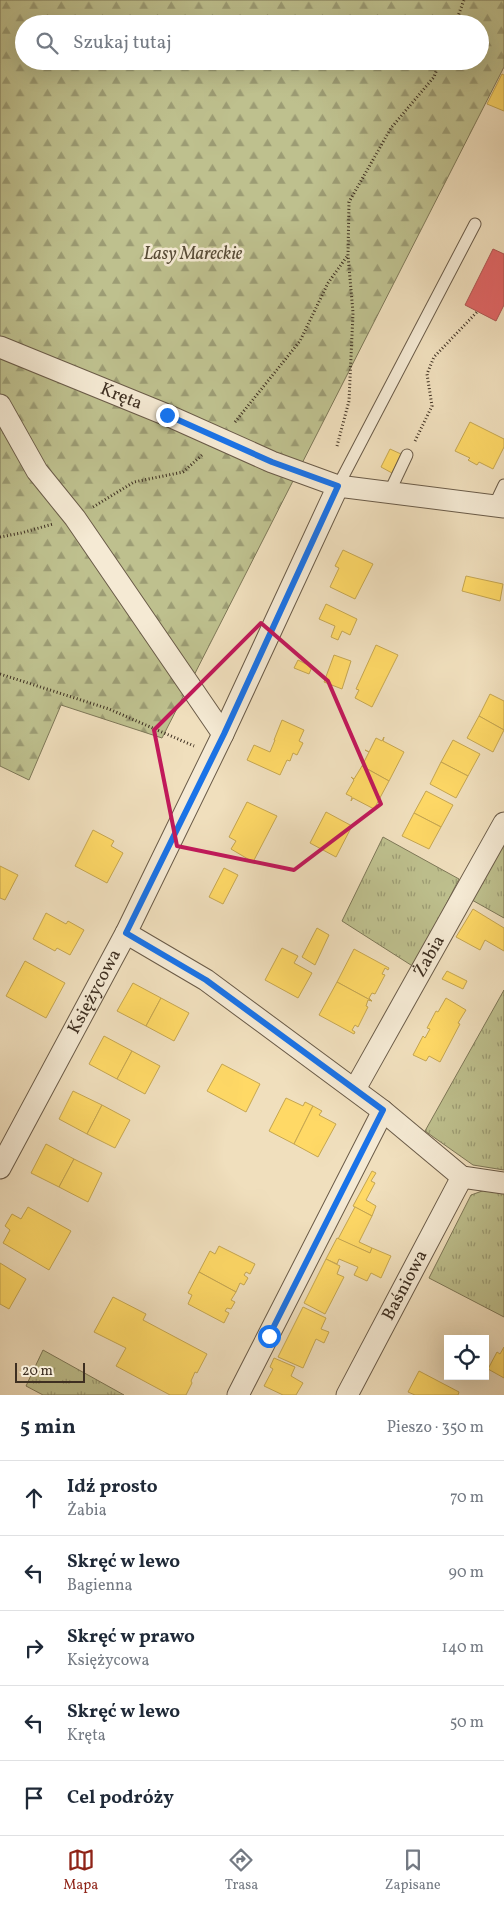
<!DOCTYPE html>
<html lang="pl">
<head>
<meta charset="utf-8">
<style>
	:root { --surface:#fff; --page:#f6f6f7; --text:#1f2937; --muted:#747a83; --line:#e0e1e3; --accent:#8f2418 }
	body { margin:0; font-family:Vollkorn,serif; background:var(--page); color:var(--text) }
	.controls { position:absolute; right:15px; bottom:15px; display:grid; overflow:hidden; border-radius:0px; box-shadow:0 5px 20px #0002 }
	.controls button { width:45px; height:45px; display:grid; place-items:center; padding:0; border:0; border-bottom:1px solid var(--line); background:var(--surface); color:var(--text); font:25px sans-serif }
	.scale { position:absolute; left:15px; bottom:12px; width:70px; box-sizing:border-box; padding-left:5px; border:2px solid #3e2f21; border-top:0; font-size:14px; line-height:18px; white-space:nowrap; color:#3e2f21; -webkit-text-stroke:4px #f5ead4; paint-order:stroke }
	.stop { position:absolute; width:15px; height:15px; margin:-11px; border:4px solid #1a73e8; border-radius:50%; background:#fff }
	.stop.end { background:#1a73e8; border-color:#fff; box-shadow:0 1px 5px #0008 }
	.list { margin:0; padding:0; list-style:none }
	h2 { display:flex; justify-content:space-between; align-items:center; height:65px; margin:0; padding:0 20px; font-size:21px }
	h2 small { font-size:16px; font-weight:400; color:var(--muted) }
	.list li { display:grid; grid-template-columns:32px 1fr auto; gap:15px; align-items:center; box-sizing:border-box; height:75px; padding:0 20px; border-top:1px solid var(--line) }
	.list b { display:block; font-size:19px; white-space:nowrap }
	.list p { margin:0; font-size:16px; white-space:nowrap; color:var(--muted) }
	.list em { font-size:16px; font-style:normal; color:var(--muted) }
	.icon { flex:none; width:28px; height:28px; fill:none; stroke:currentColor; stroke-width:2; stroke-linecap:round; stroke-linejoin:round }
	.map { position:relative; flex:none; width:504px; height:1395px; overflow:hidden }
	.search { position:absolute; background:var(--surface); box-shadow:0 5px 20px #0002; left:15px; right:15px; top:15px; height:55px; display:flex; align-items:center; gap:12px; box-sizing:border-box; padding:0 18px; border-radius:28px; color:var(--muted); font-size:19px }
	.sheet { height:440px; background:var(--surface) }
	nav { display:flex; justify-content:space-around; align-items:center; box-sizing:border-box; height:70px; border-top:1px solid var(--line); background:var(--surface); font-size:14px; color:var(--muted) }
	nav a { display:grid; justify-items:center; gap:2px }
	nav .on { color:var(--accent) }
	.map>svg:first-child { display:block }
	.grass { fill:url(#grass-tufts); stroke:#7e7858 }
	.forest { fill:url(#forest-firs); stroke:#7e7858; fill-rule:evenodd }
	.homes { fill:#ffd966; stroke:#c5a651 }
	.shops { fill:#e06666; stroke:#af5651 }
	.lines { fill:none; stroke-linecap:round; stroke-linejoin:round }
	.service-casing { stroke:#6a5b48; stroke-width:13 }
	.minor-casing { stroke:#6a5b48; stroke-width:23 }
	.path { stroke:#3e2f21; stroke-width:3; stroke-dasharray:1 2.5; stroke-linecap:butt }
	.service { stroke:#f5ead4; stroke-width:11 }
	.minor { stroke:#f5ead4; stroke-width:21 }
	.route { stroke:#1a73e8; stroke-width:6 }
	.marked { fill:none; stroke:#c2185b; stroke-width:4; stroke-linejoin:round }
	.labels { text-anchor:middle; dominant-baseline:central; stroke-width:5; stroke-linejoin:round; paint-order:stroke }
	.park-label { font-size:18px; font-style:italic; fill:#584c37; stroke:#f5ead4 }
	.street-label { font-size:18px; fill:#3e2f21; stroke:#f5ead4 }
</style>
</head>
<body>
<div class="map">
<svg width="504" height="1395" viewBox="0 0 504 1395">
	<defs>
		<pattern id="grass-tufts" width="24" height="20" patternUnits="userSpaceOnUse" patternTransform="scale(1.25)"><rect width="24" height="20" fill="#bec08e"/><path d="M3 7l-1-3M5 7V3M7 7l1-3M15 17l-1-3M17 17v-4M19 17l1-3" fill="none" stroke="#9c9c74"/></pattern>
		<pattern id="forest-firs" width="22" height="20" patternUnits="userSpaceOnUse" patternTransform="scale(1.25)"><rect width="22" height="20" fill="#bec08e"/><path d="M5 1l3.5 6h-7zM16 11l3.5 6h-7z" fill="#9c9c74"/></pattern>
	</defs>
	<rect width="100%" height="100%" fill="#f0dfbd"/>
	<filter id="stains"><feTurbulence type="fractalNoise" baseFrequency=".004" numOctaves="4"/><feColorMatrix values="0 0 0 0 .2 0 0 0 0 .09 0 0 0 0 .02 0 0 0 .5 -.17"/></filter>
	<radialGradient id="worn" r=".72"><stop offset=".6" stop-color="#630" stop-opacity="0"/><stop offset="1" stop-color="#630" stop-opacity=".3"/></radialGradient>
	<g class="grass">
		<path d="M383 837 459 879 414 967 342 921Z"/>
		<path d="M504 841V918L472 900Z"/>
		<path d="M504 990V1170L473 1165 425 1131Z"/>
		<path d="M485 1190 504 1192V1317L429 1278 471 1195Z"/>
		<path d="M43 1350 124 1395H43L26 1386Z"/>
	</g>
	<path class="forest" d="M0 0H504V67L162 738 61 705 29 780 0 766ZM24 24H480V61H24Z"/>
	<g class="homes">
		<path d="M502 74 504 75V111L487 104Z"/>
		<path d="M470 422 504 439V447L493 469 479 462 477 465 468 460 470 458 455 451Z"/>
		<path d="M390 449 401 454 392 473 381 467Z"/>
		<path d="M343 550 373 564 355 599 330 587 339 568 335 566Z"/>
		<path d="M466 576 503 584 500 601 462 591Z"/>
		<path d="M326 604 357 619 350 635 342 631 338 640 331 637 335 626 319 619Z"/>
		<path d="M376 645 398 655 372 707 355 698 359 690 356 689Z"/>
		<path d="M334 655 351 661 342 689 324 682Z"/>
		<path d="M298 660 312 667 309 674 294 668Z"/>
		<path d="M490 694 504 701V730L479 716Z"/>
		<path d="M479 716 504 730 493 752 467 738Z"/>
		<path d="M282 720 304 730 299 741 303 743 297 755 293 753 290 761 287 760 280 775 247 760 254 745 270 752 275 740H274Z"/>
		<path d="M384 737 383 741 404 752 389 781 362 766 369 752 365 750 369 752 376 738 382 741Z"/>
		<path d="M453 740 480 754 468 776 441 762Z"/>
		<path d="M441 762 468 776 456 798 430 784Z"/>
		<path d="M362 766 389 781 374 809 353 798 351 801 352 797 346 794 354 780 351 777 354 779Z"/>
		<path d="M426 791 453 805 441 827 414 813Z"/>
		<path d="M247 802 277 816 253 862 231 849 236 841 229 837Z"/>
		<path d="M326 812 352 826 336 857 310 843Z"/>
		<path d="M414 813 441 827 429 849 402 836Z"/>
		<path d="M93 830 114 841 111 846 123 853 107 883 75 866Z"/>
		<path d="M0 866 18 875 5 900 0 898Z"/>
		<path d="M224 868 238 875 223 904 209 897Z"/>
		<path d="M473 909 504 928V951L485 940 480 950 456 937Z"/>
		<path d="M46 913 66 924 68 921 84 930 70 955 57 948 55 951 33 939Z"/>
		<path d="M317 928 329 935 315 965 302 957Z"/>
		<path d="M282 948 298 956 294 963 312 973 298 998 265 980Z"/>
		<path d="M354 949 389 968 388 970 385 968 382 974 385 975 375 994 372 993 369 998 372 1001 337 982Z"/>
		<path d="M25 961 65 983 46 1018 6 996Z"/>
		<path d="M447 971 467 981 463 989 442 979Z"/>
		<path d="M337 982 372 1001 368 1000 366 1006 368 1007 358 1027 355 1025 352 1030 355 1032 354 1034 319 1015Z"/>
		<path d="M133 983 161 998 146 1026 117 1011Z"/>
		<path d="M161 998 189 1013 174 1041 146 1026Z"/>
		<path d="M446 998 466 1010 458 1023 460 1024 440 1062 429 1056 426 1061 413 1055 423 1036 425 1038 430 1029 427 1028 436 1011 438 1012Z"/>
		<path d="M104 1036 132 1051 117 1079 89 1064Z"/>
		<path d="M132 1051 160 1066 145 1094 117 1079Z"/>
		<path d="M222 1064 260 1084 246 1112 207 1091Z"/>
		<path d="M73 1091 102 1105 87 1134 59 1119Z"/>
		<path d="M286 1098 303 1106 305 1102 313 1106 294 1144 269 1131Z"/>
		<path d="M102 1105 130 1120 115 1148 87 1134Z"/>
		<path d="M313 1106 322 1111 319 1115 336 1124 318 1157 294 1144Z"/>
		<path d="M46 1144 74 1159 59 1187 31 1173Z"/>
		<path d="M74 1159 102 1173 88 1202 59 1187Z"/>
		<path d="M372 1171 376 1173 371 1181 375 1183 366 1200 376 1206 372 1216 353 1206Z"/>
		<path d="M28 1207 71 1231 49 1270 3 1243 10 1230 5 1226 12 1214 21 1219Z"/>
		<path d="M355 1207 372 1216 359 1242 372 1248 370 1253 338 1239Z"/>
		<path d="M337 1238 370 1253 372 1248 391 1256 381 1278 371 1273 367 1281 354 1275 358 1267 339 1259 337 1264 326 1259Z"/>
		<path d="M219 1246 255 1264 250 1274 246 1272 244 1275 248 1278 244 1285 240 1283 236 1292 199 1272 210 1251 215 1254Z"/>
		<path d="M326 1259 340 1266 337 1274 344 1277 325 1314 304 1303Z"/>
		<path d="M0 1263 26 1279 9 1309 0 1304Z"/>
		<path d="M199 1272 236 1292 231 1300 235 1302 231 1309 227 1308 225 1311 229 1313 224 1323 188 1304 192 1295 188 1293Z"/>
		<path d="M113 1297 146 1314 143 1320 207 1354 197 1373 195 1372 191 1381 192 1383 186 1395H170L116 1366 126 1348 94 1332Z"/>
		<path d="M303 1307 326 1318 321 1329 329 1332 324 1343 316 1339 303 1368 278 1357Z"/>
		<path d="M504 1347V1378L488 1369 497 1352 500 1354Z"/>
		<path d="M274 1358 295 1367 291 1376 303 1383 296 1395H283L264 1386 273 1369 270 1367Z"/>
		<path d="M419 1371 459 1392 458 1395H415L408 1392Z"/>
	</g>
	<path class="shops" d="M493 249 504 254V305L496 321 465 305Z"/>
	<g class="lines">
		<g class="service-casing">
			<g id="service">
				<path d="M338 486 475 224"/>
				<path d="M389 493 407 455"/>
				<path d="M494 506 504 485"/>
			</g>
		</g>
		<g class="minor-casing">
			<g id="minor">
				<path id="s1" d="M0 347 167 415 272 462 338 486 504 507"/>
				<path d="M0 405 37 471 75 518 223 734"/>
				<path d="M126 933 206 980 383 1111 462 1177 504 1183"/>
				<path id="s2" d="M355 1089 504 823"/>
				<path id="s3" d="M0 1168 126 933 223 734 338 486"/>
				<path d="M238 1395 383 1111"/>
				<path id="s4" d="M347 1395 462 1177"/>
			</g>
		</g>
		<g class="path">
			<path d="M455 24 464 0"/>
			<path d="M235 422 300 341 328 283 348 255"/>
			<path d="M415 441 432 406 427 374 434 357 477 312"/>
			<path d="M337 446 349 401 353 313 348 255 349 202 391 128 434 77 440 61"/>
			<path d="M93 507 134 482 183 472 202 455"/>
			<path d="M0 537 21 533 53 524"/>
			<path d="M0 674 109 709 194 746"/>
		</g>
		<use href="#service" class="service"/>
		<use href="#minor" class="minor"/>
	</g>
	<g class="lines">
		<path class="route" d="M167 415 272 462 338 486 224 734 126 933 206 980 383 1110 269 1336"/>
	</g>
	<path class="marked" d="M261 623 328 681 381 804 294 870 177 846 154 730Z"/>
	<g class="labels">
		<g class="park-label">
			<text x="193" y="254">Lasy Mareckie</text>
		</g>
		<g class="street-label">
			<text stroke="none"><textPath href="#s1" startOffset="131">Kręta</textPath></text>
			<text stroke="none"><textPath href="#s2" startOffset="152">Żabia</textPath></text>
			<text stroke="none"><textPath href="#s3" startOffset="200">Księżycowa</textPath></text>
			<text stroke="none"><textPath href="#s4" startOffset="124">Baśniowa</textPath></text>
		</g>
	</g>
	<rect width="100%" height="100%" filter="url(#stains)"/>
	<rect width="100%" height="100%" fill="url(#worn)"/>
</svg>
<div class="controls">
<button><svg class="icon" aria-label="locate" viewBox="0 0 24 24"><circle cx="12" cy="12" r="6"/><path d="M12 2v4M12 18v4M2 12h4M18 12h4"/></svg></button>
</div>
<div class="scale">20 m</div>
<div class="stop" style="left:269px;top:1336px"></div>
<div class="stop end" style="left:167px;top:415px"></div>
<div class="search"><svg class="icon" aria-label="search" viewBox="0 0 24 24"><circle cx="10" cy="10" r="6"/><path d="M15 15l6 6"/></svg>Szukaj tutaj</div>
</div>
<section class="sheet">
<h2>5 min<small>Pieszo · 350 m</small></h2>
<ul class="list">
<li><svg class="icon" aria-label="ahead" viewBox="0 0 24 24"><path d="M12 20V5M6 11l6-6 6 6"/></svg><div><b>Idź prosto</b><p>Żabia</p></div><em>70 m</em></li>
<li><svg class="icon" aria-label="left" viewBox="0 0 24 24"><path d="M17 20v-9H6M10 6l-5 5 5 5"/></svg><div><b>Skręć w lewo</b><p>Bagienna</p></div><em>90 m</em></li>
<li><svg class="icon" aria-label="right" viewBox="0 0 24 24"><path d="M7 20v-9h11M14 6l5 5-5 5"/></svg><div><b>Skręć w prawo</b><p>Księżycowa</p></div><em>140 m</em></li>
<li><svg class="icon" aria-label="left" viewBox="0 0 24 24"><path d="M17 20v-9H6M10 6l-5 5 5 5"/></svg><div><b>Skręć w lewo</b><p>Kręta</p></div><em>50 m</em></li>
<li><svg class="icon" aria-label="arrive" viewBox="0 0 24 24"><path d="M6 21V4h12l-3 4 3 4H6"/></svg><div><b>Cel podróży</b></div></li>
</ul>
</section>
<nav>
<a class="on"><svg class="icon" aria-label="map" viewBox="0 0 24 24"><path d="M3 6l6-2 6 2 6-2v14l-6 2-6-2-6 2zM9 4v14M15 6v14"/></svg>Mapa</a>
<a><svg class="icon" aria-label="directions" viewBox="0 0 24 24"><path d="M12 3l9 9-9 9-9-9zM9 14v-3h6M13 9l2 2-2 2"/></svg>Trasa</a>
<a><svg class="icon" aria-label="saved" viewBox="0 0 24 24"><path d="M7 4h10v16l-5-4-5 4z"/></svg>Zapisane</a>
</nav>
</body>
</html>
